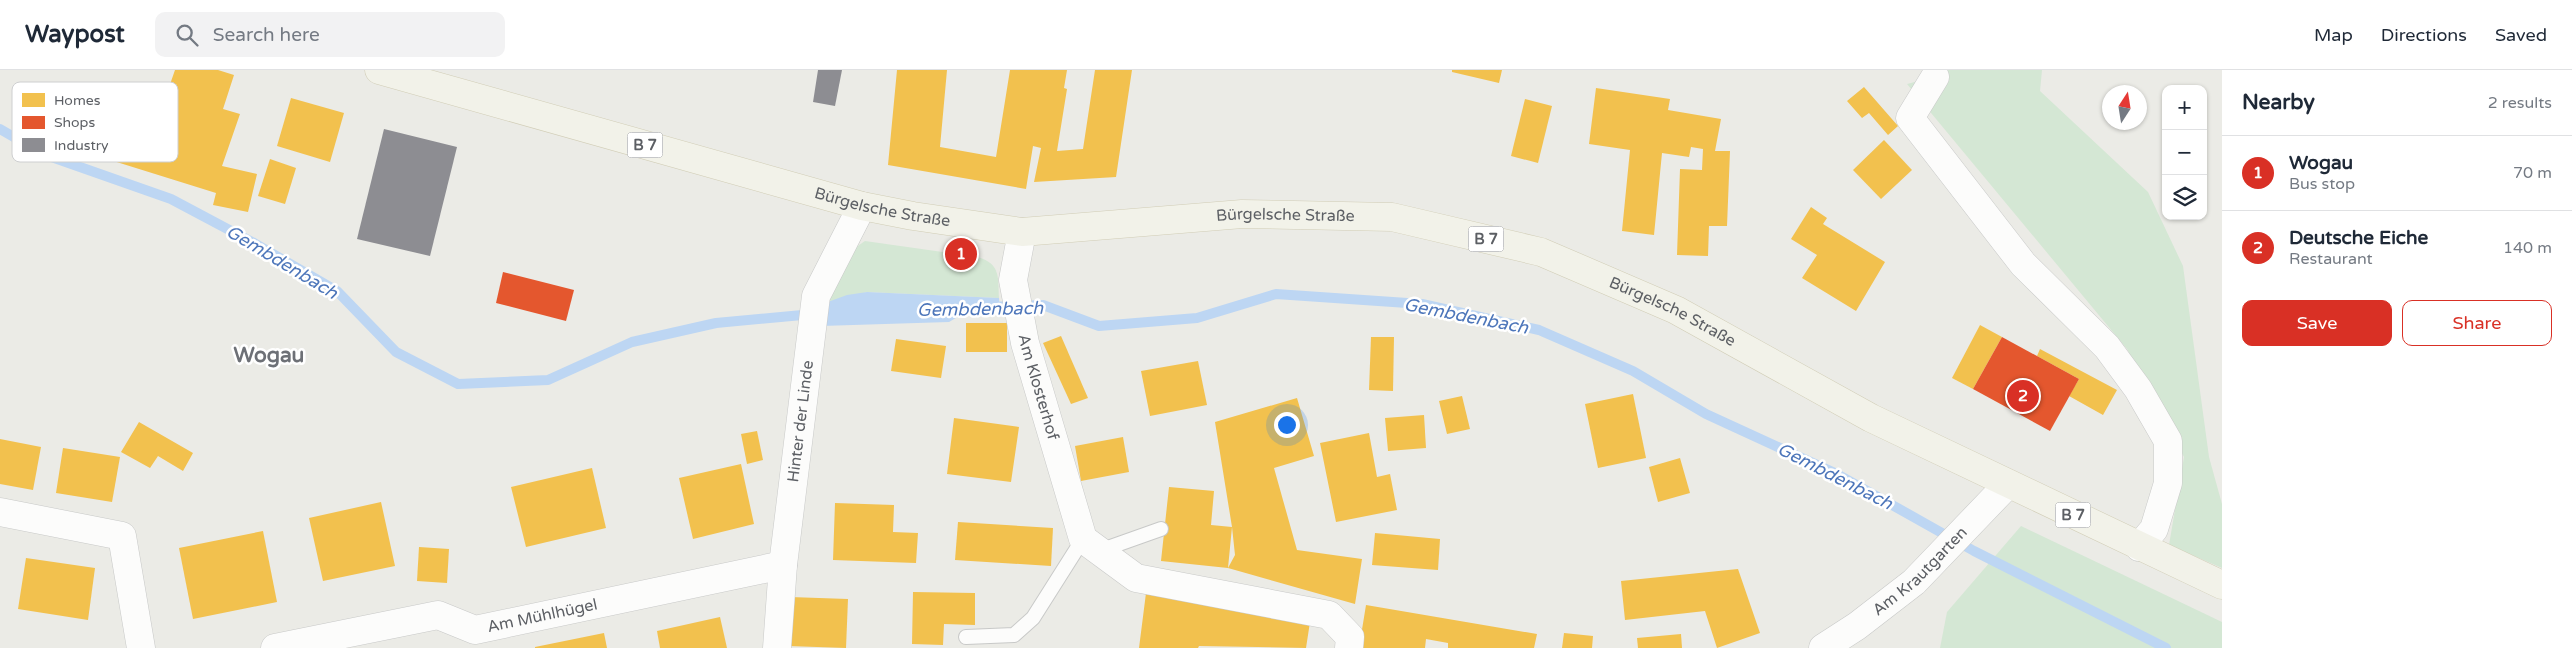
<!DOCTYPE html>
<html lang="en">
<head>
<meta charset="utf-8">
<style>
	:root { --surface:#fff; --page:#f2f2f3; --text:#1f2937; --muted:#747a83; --line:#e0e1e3; --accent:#d93025 }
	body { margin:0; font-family:"Varela Round",sans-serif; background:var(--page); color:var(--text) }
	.controls { position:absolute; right:15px; top:15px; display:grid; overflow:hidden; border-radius:10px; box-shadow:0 1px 4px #0004 }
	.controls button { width:45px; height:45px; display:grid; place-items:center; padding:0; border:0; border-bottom:1px solid var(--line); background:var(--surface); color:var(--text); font:25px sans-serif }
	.compass { position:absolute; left:2102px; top:15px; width:45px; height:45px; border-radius:50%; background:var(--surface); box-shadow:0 1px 4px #0004; rotate:12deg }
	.you { position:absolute; left:1286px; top:354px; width:18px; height:18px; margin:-12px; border:4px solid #fff; border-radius:50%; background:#1a73e8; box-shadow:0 0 0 8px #1a73e833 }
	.badge { display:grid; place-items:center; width:32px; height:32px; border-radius:50%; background:var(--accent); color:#fff; font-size:16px; font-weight:700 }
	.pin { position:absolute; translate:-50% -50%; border:2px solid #fff; box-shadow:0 1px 5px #0006 }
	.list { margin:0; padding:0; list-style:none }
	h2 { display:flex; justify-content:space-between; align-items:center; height:65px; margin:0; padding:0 20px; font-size:21px }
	h2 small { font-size:16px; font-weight:400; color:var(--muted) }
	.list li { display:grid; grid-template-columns:32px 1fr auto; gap:15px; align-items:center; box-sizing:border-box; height:75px; padding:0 20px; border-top:1px solid var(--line) }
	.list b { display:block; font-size:19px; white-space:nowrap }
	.list p { margin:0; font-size:16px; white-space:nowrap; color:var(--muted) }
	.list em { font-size:16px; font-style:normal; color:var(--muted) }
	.actions { display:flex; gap:10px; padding:15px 20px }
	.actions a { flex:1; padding:11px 0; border:1px solid var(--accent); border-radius:10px; text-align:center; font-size:18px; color:var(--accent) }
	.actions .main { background:var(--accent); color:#fff }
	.icon { flex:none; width:28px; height:28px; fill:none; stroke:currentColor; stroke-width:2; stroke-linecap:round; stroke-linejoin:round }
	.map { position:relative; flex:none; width:2222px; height:578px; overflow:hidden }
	header { display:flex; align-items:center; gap:30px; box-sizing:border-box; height:70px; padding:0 25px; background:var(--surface); border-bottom:1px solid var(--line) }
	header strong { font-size:24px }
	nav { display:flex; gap:28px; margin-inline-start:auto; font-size:18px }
	.search { width:350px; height:45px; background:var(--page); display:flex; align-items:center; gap:12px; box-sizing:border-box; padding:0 18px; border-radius:10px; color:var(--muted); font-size:19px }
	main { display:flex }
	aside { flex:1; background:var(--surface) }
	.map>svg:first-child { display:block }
	.green { fill:#d4e7d4 }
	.water { fill:#bdd6f3 }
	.homes { fill:#f2c14e }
	.shops { fill:#e4572e }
	.industry { fill:#8d8d92 }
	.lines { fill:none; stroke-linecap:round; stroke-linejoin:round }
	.stream { stroke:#bdd6f3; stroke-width:10 }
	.lane-casing { stroke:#c8c9c8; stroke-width:16 }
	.street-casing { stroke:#c8c9c8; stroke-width:29 }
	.primary-casing { stroke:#d1cdb6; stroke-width:29 }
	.lane { stroke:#fcfcfb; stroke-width:14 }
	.street { stroke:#fcfcfb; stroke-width:28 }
	.primary { stroke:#f2f2e9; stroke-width:28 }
	.labels { text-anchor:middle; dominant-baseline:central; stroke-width:5; stroke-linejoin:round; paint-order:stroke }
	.shield { fill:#fff; stroke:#8d8f92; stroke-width:1 }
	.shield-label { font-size:15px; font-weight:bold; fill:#5c5f64 }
	.street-label { font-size:16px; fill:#5c5f64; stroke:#fff }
	.water-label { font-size:18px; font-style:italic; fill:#4d76ba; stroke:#fff }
	.district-label { font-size:21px; font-weight:bold; fill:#6d7076; stroke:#fff }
	.key { fill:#fff; stroke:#cecfd0; stroke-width:1 }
	.key-label { font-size:14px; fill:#5c5f64 }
</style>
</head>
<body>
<header>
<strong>Waypost</strong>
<div class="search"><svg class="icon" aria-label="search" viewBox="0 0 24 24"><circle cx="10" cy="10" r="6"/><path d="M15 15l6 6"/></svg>Search here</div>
<nav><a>Map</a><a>Directions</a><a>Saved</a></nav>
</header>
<main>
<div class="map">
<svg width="2222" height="578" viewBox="0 0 2222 578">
	<rect width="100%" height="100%" fill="#ebebe6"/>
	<g class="green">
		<path d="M1938 0H2042L2040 21 2148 122 2183 196 2209 387 2222 434V498L2169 475 2184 387 2127 279 1907 14 1934 7Z"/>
		<path d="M865 171 978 187C1001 194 998 208 999 228L867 222 825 233 849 182Z"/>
		<path d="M2021 456 2222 552V578H1940L1947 542Z"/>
	</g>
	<path class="water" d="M867 222 999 228 1000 244 961 245 949 252 821 256 825 233 847 225Z"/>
	<g class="homes">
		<path d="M175 0H218L234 5 223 39 240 44 222 96 257 104 248 142 213 135 216 123 107 89 131 12 167 23Z"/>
		<path d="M897 0H947L940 77 996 87 1010 0H1067L1064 18 1067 19 1057 81 1083 79 1095 0H1132L1116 107 1034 112 1041 78 1033 76 1026 119 888 95Z"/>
		<path d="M1452 0H1502L1499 13 1452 2Z"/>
		<path d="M1864 17 1898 56 1888 65 1869 43 1862 48 1847 31Z"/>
		<path d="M1596 18 1670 29 1668 40 1721 49 1715 81H1730L1727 156H1709L1708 186 1677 185 1680 99 1702 100 1703 79 1691 77 1689 87 1662 83 1654 165 1622 161 1630 80 1589 74Z"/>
		<path d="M291 28 344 43 330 92 277 76Z"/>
		<path d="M1525 29 1552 36 1538 93 1511 86Z"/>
		<path d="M1884 70 1912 100 1881 129 1853 100Z"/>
		<path d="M270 89 296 98 285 134 258 126Z"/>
		<path d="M1811 137 1827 148 1823 154 1885 192 1856 241 1802 208 1817 185 1791 169Z"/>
		<rect x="966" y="253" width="41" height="29"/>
		<path d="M1980 255 2002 267 1973 319 1952 308Z"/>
		<path d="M1061 266 1088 328 1071 334 1043 273Z"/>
		<path d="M1371 267H1394L1393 321 1369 320Z"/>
		<path d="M896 269 946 276 941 308 891 301Z"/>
		<path d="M2040 279 2117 320 2103 345 2069 326 2079 309 2037 286Z"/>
		<path d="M1198 291 1207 335 1150 346 1141 301Z"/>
		<path d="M1633 324 1646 388 1598 398 1585 334Z"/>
		<path d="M1462 326 1470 359 1447 364 1439 331Z"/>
		<path d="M1297 328 1314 386 1274 398 1297 480 1362 489 1355 534 1228 498 1235 485 1232 457 1228 498 1161 491 1169 417 1214 421 1211 455 1232 457 1215 352Z"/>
		<path d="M1424 345 1426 378 1388 381 1385 348Z"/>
		<path d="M954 348 1019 357 1011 412 947 404Z"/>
		<path d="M139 352 193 383 183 401 158 386 150 398 121 382Z"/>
		<path d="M757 361 763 390 747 394 741 364Z"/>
		<path d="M1369 363 1377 407 1390 404 1397 440 1336 452 1320 373Z"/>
		<path d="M1123 367 1129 402 1081 411 1075 376Z"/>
		<path d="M0 369 41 377 33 420 0 414Z"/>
		<path d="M63 378 120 387 112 432 56 423Z"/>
		<path d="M1680 388 1690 423 1658 432 1649 397Z"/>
		<path d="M741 394 754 454 693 469 679 408Z"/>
		<path d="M592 398 606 458 526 477 511 417Z"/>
		<path d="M381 432 395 496 323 511 309 448Z"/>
		<path d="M835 433 894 435 893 462 918 463 916 493 833 490Z"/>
		<path d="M958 452 1053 458 1051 496 955 490Z"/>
		<path d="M263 461 277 532 193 549 179 478Z"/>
		<path d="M1375 463 1440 469 1438 500 1372 495Z"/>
		<path d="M419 477 449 479 447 513 417 511Z"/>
		<path d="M26 488 95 498 88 550 18 539Z"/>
		<path d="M1738 499 1760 563 1717 578 1705 541 1625 550 1621 511Z"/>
		<path d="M913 522 975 523V555L944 554 943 575 912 574Z"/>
		<path d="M1146 523 1310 552 1306 578 1199 576 1198 578H1139Z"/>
		<path d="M790 527 848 529 846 578 788 576Z"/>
		<path d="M1366 535 1537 564 1534 578H1448V573L1426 569 1425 578H1359Z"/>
		<path d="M720 547 727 578H660L657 561Z"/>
		<path d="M604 563 607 578H535V577Z"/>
		<path d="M1564 563 1593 566 1592 578H1562Z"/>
		<path d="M1681 564 1682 578H1638L1637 568Z"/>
	</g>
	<g class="shops">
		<path d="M503 202 574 220 566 251 496 233Z"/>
		<path d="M2002 267 2079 309 2050 361 1973 319Z"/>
	</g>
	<g class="industry">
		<path d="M818 0H842L835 36 813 32Z"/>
		<path d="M384 59 457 77 430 186 357 169Z"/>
	</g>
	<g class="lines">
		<g class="stream">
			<path d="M0 59 43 84 171 129 254 173 337 221 396 282 458 314 548 310 632 272 716 253 813 244"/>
			<path d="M987 237 1043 235 1099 256 1197 248 1276 224 1422 234 1539 260 1633 301 1706 344 1837 404 1974 481 2166 578"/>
		</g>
		<g class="lane-casing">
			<g id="lane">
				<path d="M1099 481 1161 459"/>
				<path d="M966 567 1014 565 1033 548 1083 469"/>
			</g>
		</g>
		<g class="street-casing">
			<g id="street">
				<path d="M1935 7 1910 48 2023 194 2107 277 2138 319 2168 371V413L2154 459 2139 477"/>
				<path id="s1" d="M1022 162 1013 210 1025 273 1083 469 1136 508 1329 545 1350 567 1349 578"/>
				<path d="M0 442 122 466 141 578"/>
				<path id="s2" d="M275 578 438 545 475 560 783 495"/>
				<path id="s3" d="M777 578 783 495 816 226 862 136"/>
				<path id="s4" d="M1823 578 1857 556 1914 512 2008 414"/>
			</g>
		</g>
		<g class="primary-casing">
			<g id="primary">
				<path id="s5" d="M379 0 862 136 913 146 1022 162 1242 144 1392 147 1541 182 1676 240 1871 348 2222 515"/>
			</g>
		</g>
		<use href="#lane" class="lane"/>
		<use href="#street" class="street"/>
		<use href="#primary" class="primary"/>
	</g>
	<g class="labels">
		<g class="shield">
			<rect x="627.5" y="62.5" width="35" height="25" rx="4"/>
			<rect x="1468.5" y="156.5" width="35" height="25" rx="4"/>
			<rect x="2055.5" y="432.5" width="35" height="25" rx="4"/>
		</g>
		<g class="shield-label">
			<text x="645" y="75">B 7</text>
			<text x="1486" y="169">B 7</text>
			<text x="2073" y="445">B 7</text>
		</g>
		<g class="street-label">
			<text stroke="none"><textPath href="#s5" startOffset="522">Bürgelsche Straße</textPath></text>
			<text stroke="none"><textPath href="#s5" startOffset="928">Bürgelsche Straße</textPath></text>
			<text stroke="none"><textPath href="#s5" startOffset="1332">Bürgelsche Straße</textPath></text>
			<text stroke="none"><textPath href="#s1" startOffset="159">Am Klosterhof</textPath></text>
			<text stroke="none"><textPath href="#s3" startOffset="228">Hinter der Linde</textPath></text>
			<text stroke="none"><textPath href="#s4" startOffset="124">Am Krautgarten</textPath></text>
			<text stroke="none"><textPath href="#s2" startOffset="275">Am Mühlhügel</textPath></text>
		</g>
		<g class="water-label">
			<text transform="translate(282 192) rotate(31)">Gembdenbach</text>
			<text transform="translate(980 239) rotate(-1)">Gembdenbach</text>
			<text transform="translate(1466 246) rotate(11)">Gembdenbach</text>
			<text transform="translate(1835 406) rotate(27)">Gembdenbach</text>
		</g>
		<g class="district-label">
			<text x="269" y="285">Wogau</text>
		</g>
	</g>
	<rect x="12" y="12" width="166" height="80" rx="8" class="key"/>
	<rect x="22" y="23" width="23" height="14" fill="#f2c14e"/>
	<rect x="22" y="46" width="23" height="13" fill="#e4572e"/>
	<rect x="22" y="68" width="23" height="14" fill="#8d8d92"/>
	<g class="key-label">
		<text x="54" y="35">Homes</text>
		<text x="54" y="57">Shops</text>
		<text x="54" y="80">Industry</text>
	</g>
</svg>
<div class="controls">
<button>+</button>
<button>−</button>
<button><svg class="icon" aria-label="layers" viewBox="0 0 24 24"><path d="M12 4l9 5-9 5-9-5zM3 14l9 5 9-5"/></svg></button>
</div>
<svg class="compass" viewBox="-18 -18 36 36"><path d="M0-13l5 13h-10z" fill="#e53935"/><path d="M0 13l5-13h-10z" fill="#747a83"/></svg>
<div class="you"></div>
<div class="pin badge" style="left:961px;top:184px">1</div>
<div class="pin badge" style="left:2023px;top:326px">2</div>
</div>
<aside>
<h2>Nearby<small>2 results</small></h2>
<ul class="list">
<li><span class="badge">1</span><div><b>Wogau</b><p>Bus stop</p></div><em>70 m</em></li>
<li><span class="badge">2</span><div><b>Deutsche Eiche</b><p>Restaurant</p></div><em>140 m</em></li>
</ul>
<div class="actions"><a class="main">Save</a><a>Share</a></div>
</aside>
</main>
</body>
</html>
